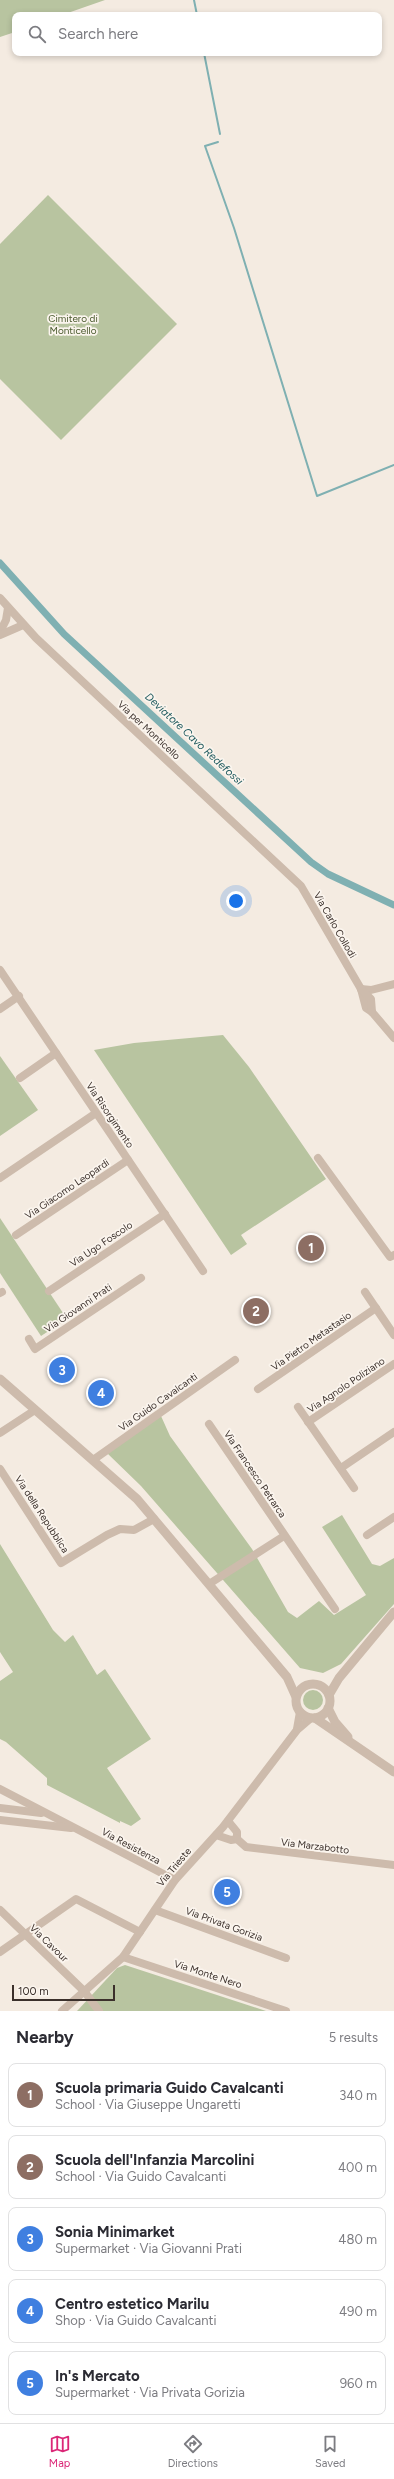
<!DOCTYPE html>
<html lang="en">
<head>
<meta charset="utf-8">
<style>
	:root { --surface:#fff; --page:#f7f7f7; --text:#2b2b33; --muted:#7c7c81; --line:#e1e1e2; --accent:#db2777 }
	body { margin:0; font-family:Figtree,sans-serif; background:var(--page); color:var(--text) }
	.scale { position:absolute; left:12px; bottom:10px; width:103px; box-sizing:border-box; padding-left:4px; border:2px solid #3b302b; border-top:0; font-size:11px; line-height:14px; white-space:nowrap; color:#3b302b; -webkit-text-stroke:3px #fbf5ee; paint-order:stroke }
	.you { position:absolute; left:236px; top:901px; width:14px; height:14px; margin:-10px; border:3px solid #fff; border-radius:50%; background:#1a73e8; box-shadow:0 0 0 6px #1a73e833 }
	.badge { display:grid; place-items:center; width:26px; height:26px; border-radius:50%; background:var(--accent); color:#fff; font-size:13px; font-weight:700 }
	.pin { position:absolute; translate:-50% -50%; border:2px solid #fff; box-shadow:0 1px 4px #0006 }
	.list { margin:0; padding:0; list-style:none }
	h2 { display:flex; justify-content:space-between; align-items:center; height:52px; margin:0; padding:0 16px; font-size:17px }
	h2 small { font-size:13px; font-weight:400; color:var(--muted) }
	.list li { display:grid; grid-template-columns:26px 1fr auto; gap:12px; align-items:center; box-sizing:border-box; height:64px; margin:0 8px 8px; padding:0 8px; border:1px solid var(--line); border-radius:8px }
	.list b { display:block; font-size:15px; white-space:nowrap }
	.list p { margin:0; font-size:13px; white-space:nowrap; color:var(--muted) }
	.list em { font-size:13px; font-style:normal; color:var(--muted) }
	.icon { flex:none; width:22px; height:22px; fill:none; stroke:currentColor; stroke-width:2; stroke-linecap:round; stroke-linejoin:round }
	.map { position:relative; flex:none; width:394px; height:2011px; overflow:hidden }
	.search { position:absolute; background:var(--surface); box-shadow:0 2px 6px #0003; left:12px; right:12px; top:12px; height:44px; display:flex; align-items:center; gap:10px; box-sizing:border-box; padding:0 14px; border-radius:8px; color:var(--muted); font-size:15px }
	.sheet { height:412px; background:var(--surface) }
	nav { display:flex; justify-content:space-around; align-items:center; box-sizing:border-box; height:56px; border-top:1px solid var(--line); background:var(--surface); font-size:11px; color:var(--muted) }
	nav a { display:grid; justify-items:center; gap:2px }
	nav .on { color:var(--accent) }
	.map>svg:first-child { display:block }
	.green { fill:#b8c4a0 }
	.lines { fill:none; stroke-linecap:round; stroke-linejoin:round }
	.stream { stroke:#7fb0b2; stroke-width:2 }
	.canal { stroke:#7fb0b2; stroke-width:7 }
	.minor { stroke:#cdbbac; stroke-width:8 }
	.tertiary { stroke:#cdbbac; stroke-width:9 }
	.labels { text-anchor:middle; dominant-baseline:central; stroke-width:3.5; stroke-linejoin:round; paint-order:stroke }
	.park-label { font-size:10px; fill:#4a5a2e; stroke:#fbf5ee }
	.street-label { font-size:10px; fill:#3b302b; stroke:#fbf5ee }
	.water-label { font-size:11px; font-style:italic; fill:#1f5a5e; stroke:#fbf5ee }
</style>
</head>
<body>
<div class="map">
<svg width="394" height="2011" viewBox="0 0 394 2011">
	<rect width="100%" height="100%" fill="#f4ebe1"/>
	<g class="green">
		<path d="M0 0H105L62 15H15V32L0 37Z"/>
		<path d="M48 195 177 324 61 440 0 379V244Z"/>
		<path d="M223 1035 249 1067 326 1179 241 1235 247 1244 231 1255 94 1050 134 1043Z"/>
		<path d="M0 1056 38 1110 0 1136Z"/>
		<path d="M0 1218 67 1319 41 1336 0 1273Z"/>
		<path d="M161 1416 170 1436 252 1549 288 1612 297 1618 319 1601 334 1615 366 1595 322 1527 342 1515 372 1564 380 1566 394 1558V1604L341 1664 323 1673 300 1668 141 1486 107 1453Z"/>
		<path d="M0 1544 53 1630 65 1642 73 1635 97 1675 105 1669 151 1739 107 1768 141 1819 131 1826 120 1821V1823L47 1785V1778L6 1742 0 1739V1681L13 1672 0 1652Z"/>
		<circle cx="313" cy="1700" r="10"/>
		<path d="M125 1965 266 2011H77L117 1968Z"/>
	</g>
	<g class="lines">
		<g class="stream">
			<path d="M194 0 197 15"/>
			<path d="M204 53 220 134"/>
			<path d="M218 142 205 146 234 228 317 496 394 465"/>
		</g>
		<path class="canal" d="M0 563 64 634 311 862 328 874 394 905"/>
		<g class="minor">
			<path d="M0 598 36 638 301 886 361 989 366 1008 372 1012 394 1038"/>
			<path d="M0 632 6 620 8 608"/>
			<path d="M0 635 23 625"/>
			<path d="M0 970 203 1271"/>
			<path d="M361 989 371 990 394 984"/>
			<path d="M361 989 371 999 372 1012"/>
			<path d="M0 1009 19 996"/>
			<path d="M20 1078 56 1053"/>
			<path d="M318 1158 390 1257 394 1255"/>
			<path d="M0 1178 96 1113"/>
			<path d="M16 1235 128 1160"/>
			<path d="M49 1291 165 1214"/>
			<path d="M365 1292 394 1335"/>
			<path d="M0 1293 2 1292"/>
			<path d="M29 1339 35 1349 141 1278"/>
			<path d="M258 1389 376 1308"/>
			<path d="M298 1407 354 1488"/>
			<path d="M308 1422 394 1364"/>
			<path d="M209 1424 335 1609"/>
			<path d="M0 1433 35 1410"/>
			<path d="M93 1460 235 1360"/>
			<path d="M341 1468 394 1432"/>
			<path d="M0 1469 61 1563 107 1535 120 1529 134 1530 154 1519"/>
			<path d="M367 1535 394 1517"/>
			<path d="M209 1584 284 1536"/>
			<path d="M297 1729 300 1712"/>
			<path d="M0 1789 175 1880"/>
			<path d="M0 1808 41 1813"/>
			<path d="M0 1820 71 1828"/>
			<path d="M228 1821 237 1832V1839"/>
			<path d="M216 1835 231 1840 237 1839"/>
			<path d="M237 1839 246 1847 394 1865"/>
			<path d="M0 1910 84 1991 99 2011"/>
			<path d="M155 1910 286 1958"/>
			<path d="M0 1952 76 1899 140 1932"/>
			<path d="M123 1957 286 2011"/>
			<path d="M62 2011 123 1957 175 1880 223 1827 297 1730 311 1718"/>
		</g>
		<g class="tertiary">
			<path d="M0 1379 137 1499 287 1677 296 1697"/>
			<circle cx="313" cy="1701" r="17"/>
			<path d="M329 1695 339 1678 394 1612"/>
			<path d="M328 1708 335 1722 348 1737"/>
			<path d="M315 1718 394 1772"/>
		</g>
	</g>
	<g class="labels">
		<g class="park-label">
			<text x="73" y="318">Cimitero di<tspan x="73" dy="12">Monticello</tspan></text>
		</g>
		<g class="street-label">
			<text transform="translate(149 730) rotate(43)">Via per Monticello</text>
			<text transform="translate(335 925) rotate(60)">Via Carlo Collodi</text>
			<text transform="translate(110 1115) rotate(56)">Via Risorgimento</text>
			<text transform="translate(67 1189) rotate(-34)">Via Giacomo Leopardi</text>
			<text transform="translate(101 1244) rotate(-34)">Via Ugo Foscolo</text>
			<text transform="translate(78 1308) rotate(-34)">Via Giovanni Prati</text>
			<text transform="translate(311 1341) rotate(-35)">Via Pietro Metastasio</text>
			<text transform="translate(346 1385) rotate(-34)">Via Agnolo Poliziano</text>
			<text transform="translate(158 1402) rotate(-35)">Via Guido Cavalcanti</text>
			<text transform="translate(255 1474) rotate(56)">Via Francesco Petrarca</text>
			<text transform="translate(42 1514) rotate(57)">Via della Repubblica</text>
			<text transform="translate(131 1846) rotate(28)">Via Resistenza</text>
			<text transform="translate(315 1846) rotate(7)">Via Marzabotto</text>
			<text transform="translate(174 1867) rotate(-50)">Via Trieste</text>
			<text transform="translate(224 1924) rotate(20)">Via Privata Gorizia</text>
			<text transform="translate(49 1943) rotate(44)">Via Cavour</text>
			<text transform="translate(208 1974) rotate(18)">Via Monte Nero</text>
		</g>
		<g class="water-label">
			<text transform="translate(194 739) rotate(43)">Deviatore Cavo Redefossi</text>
		</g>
	</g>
</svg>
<div class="scale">100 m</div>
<div class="you"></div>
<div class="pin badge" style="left:311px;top:1248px;background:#8d6e63">1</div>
<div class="pin badge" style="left:256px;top:1311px;background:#8d6e63">2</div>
<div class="pin badge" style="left:62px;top:1370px;background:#3f7fe0">3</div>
<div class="pin badge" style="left:101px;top:1393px;background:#3f7fe0">4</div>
<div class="pin badge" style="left:227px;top:1892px;background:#3f7fe0">5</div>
<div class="search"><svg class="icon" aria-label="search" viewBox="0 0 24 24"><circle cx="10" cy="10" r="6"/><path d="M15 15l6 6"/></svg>Search here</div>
</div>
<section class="sheet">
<h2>Nearby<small>5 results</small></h2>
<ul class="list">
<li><span class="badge" style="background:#8d6e63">1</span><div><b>Scuola primaria Guido Cavalcanti</b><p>School · Via Giuseppe Ungaretti</p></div><em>340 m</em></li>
<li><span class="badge" style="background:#8d6e63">2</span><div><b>Scuola dell'Infanzia Marcolini</b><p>School · Via Guido Cavalcanti</p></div><em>400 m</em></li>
<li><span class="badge" style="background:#3f7fe0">3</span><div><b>Sonia Minimarket</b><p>Supermarket · Via Giovanni Prati</p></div><em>480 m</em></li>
<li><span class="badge" style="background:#3f7fe0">4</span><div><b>Centro estetico Marilu</b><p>Shop · Via Guido Cavalcanti</p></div><em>490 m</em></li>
<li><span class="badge" style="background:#3f7fe0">5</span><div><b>In's Mercato</b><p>Supermarket · Via Privata Gorizia</p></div><em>960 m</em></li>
</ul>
</section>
<nav>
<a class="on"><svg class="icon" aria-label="map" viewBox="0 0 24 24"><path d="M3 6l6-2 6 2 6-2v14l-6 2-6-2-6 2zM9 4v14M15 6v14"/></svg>Map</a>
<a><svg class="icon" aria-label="directions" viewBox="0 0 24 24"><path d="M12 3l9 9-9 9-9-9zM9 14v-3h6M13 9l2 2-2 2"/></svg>Directions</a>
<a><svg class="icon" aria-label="saved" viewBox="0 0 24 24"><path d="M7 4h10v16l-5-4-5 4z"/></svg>Saved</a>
</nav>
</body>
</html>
